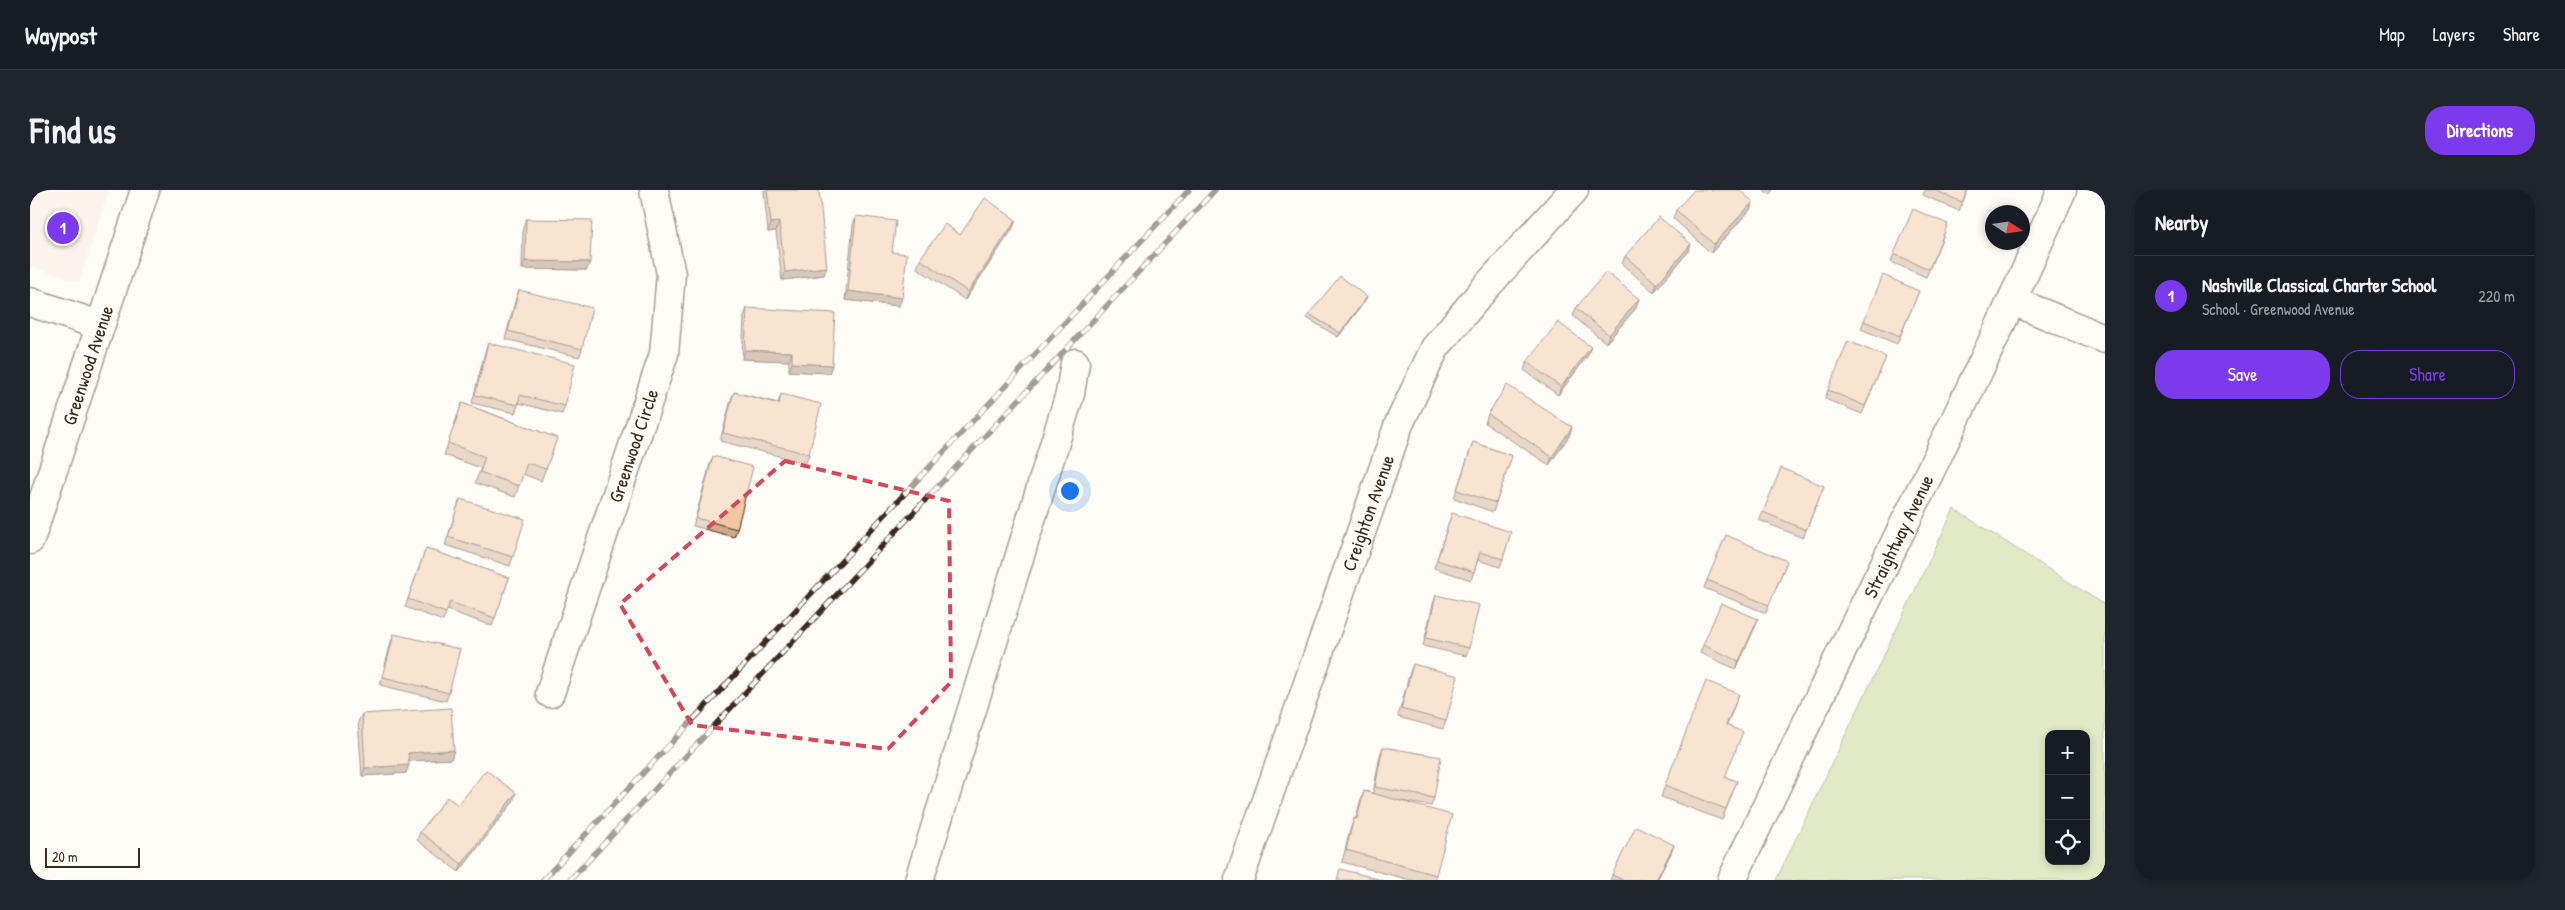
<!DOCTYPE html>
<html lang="en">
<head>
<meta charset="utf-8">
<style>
	:root { --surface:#171b24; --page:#20242c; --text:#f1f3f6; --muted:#9ea1a6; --line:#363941; --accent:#7c3aed }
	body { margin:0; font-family:"Patrick Hand",sans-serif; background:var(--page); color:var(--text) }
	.controls { position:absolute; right:15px; bottom:15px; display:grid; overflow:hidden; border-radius:10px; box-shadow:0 2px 8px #0003 }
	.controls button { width:45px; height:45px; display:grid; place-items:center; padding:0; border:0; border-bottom:1px solid var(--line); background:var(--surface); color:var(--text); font:25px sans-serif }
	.compass { position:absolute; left:1955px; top:15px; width:45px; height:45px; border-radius:50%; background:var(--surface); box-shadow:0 2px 8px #0003; rotate:102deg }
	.scale { position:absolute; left:15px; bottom:12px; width:95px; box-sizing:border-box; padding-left:5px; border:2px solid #3b2a1e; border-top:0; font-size:14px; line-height:18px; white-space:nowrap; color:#3b2a1e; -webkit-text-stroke:4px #fdfcf7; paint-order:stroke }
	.you { position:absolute; left:1039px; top:300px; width:18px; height:18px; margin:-12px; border:4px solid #fff; border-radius:50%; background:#1a73e8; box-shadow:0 0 0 8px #1a73e833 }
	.badge { display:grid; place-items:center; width:32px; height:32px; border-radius:50%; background:var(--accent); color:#fff; font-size:16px; font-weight:700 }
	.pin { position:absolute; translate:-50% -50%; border:2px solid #fff; box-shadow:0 1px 5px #0006 }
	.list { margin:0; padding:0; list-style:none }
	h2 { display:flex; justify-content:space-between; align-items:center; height:65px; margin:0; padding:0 20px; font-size:21px }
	h2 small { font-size:16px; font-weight:400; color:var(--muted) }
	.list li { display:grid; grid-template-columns:32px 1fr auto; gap:15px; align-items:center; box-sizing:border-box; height:80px; padding:0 20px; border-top:1px solid var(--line) }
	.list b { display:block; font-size:19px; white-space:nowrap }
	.list p { margin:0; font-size:16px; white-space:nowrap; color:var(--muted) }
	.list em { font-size:16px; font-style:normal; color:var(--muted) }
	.actions { display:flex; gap:10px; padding:15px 20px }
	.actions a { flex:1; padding:11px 0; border:1px solid var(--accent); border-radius:20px; text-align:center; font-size:18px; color:var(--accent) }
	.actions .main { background:var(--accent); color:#fff }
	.icon { flex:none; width:28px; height:28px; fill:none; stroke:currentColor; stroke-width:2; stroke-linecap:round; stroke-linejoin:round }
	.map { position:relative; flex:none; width:2075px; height:690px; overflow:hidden; border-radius:20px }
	header { display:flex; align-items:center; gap:30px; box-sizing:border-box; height:70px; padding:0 25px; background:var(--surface); border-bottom:1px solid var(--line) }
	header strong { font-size:24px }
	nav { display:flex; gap:28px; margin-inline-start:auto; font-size:18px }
	.intro { display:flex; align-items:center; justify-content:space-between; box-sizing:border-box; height:120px; padding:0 30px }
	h1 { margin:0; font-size:35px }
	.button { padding:12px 22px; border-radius:20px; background:var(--accent); color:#fff; font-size:18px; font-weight:700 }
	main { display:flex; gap:30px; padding:0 30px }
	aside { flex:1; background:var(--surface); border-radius:20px; box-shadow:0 2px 8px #0003 }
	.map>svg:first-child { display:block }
	.built { fill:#faecde }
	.green { fill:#bfd287; stroke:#7d7e52; fill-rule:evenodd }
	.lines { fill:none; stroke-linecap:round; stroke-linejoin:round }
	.minor-casing { stroke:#3b2a1e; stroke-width:31 }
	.minor { stroke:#fdfcf7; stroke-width:28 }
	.rail-casing { stroke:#3b2a1e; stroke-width:5.5 }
	.rail { stroke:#fdfcf7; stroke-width:4; stroke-dasharray:11; stroke-linecap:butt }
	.wall { fill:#d1aa8c; stroke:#3b2a1e }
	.shaded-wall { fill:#aa8b72; stroke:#3b2a1e }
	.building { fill:#f3c6a3; stroke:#3b2a1e }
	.marked { fill:none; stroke:#d1495b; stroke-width:4; stroke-dasharray:10 6; stroke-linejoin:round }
	.labels { text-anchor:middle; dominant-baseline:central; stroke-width:4.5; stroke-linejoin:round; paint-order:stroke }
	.street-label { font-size:19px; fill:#3b2a1e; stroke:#fdfcf7 }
</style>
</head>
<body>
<header>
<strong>Waypost</strong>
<nav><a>Map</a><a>Layers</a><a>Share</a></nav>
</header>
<div class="intro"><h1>Find us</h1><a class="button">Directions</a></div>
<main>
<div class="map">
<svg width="2075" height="690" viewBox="0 0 2075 690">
	<rect width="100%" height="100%" fill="#fdfcf7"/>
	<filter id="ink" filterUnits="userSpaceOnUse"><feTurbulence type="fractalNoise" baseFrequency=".02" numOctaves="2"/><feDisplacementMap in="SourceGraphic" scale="10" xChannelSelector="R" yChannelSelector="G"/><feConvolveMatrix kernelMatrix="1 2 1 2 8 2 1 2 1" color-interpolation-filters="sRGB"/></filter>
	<g filter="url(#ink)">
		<path class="built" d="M0 0H79L49 92 0 76Z"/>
		<path class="green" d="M1924 319 2075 415V690H1746ZM2019 544H2056V671H2019Z"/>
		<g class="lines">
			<g class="minor-casing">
				<g id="minor">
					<path d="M1983 111 2075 149"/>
					<path d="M0 112 69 135"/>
					<path id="s1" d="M0 350 115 0"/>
					<path id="s2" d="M520 503 634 164 641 84 624 0"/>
					<path d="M889 690 1040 204 1045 173"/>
					<path id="s3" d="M1209 690 1369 234 1405 158 1456 97 1544 0"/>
					<path id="s4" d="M1702 690C1809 459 1929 233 2032 0"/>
				</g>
			</g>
			<use href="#minor" class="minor"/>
			<g class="rail-casing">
				<g id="rail">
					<path d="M513 690 1159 0"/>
					<path d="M540 690 1185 0"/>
				</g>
			</g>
			<use href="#rail" class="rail"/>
		</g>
		<g class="wall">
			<path d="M734 0H789L794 85 752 90 746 41 738 42 734 2Z"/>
			<path d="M1734 0H1743L1739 5Z"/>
			<path d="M1895 0H1938L1929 21 1893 5Z"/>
			<path d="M1723 12 1720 20 1681 63 1643 28 1646 20Z"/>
			<path d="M826 26 862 62 869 116 815 110 823 35Z"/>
			<path d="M496 29 557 80 492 79 493 37Z"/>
			<path d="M983 38 935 110 887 78 890 69 930 45Z"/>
			<path d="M1915 42 1896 87 1861 72 1864 64Z"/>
			<path d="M1661 54 1658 62 1624 102 1592 74 1595 66Z"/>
			<path d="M489 100 552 159 549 167 475 149 486 108Z"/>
			<path d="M1889 101 1867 154 1831 139 1834 131Z"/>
			<path d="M1335 111 1308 147 1277 128 1279 124Z"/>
			<path d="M717 118 802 175 799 183 759 181V171L712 169 714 126Z"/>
			<path d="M1546 118H1606L1576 153 1543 126Z"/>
			<path d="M458 153 535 216 532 224 489 213 485 223 442 213 455 162Z"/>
			<path d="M1558 165 1528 205 1494 180 1497 172Z"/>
			<path d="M1856 167 1832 224 1795 209 1798 200Z"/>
			<path d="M704 202 748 213 751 204 779 264 776 273 690 251 701 210Z"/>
			<path d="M432 213 527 248 511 291 493 284 485 307 445 293 451 278 414 265Z"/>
			<path d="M1458 224 1542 237 1539 246 1519 275 1455 233Z"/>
			<path d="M1443 252 1482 266 1463 322 1424 308Z"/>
			<path d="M683 266 707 339 704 347 663 336 680 274Z"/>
			<path d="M1794 296 1773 348 1729 330 1733 322Z"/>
			<path d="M430 309 483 367 480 376 415 355Z"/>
			<path d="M1422 323 1473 369 1470 377 1448 370 1441 390 1404 378Z"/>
			<path d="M396 358 479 388 462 436 417 420 413 431 375 417Z"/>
			<path d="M1757 371 1736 423 1674 398 1677 390Z"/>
			<path d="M1406 405 1439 458 1436 466 1393 456 1403 414Z"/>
			<path d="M1725 437 1706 479 1670 463 1673 455Z"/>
			<path d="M364 444 419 503 416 511 350 495 361 452Z"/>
			<path d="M1383 474 1416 531 1413 539 1368 527 1380 482Z"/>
			<path d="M1709 504 1697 535 1695 587 1707 591 1692 630 1631 607 1635 595Z"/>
			<path d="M332 524 424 560 421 569 379 571 376 583 332 586 328 532Z"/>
			<path d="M1353 557 1404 608 1401 616 1371 611 1406 685 1404 690H1380L1312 672 1320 640 1324 628H1326L1330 612 1334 601 1343 603 1350 565Z"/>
			<path d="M483 612 429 682 387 650 390 642 428 615Z"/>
			<path d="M1641 663 1627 690H1580L1582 685Z"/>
		</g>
		<g class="shaded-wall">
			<path d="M1723 12 1720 20 1681 63 1684 54Z"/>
			<path d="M986 30 983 38 935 110 938 102Z"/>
			<path d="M749 32 746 41 738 42 741 33Z"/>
			<path d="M1661 54 1658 62 1624 102 1627 94Z"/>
			<path d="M495 71 560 72 557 80 492 79Z"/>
			<path d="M797 77 794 85 752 90 755 82Z"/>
			<path d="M818 101 872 108 869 116 815 110Z"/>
			<path d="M1337 107 1335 111 1308 147 1310 143Z"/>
			<path d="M1609 109 1606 118 1576 153 1579 145Z"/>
			<path d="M1561 157 1558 165 1528 205 1531 197Z"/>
			<path d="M715 160 762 162 759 171 712 169Z"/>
			<path d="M762 173 802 175 799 183 759 181Z"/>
			<path d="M1542 237 1539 246 1519 275 1522 267Z"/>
			<path d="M1728 429 1725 437 1706 479 1709 471Z"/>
			<path d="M424 560 421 569 375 571 378 563Z"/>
			<path d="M379 575 376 583 332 586 335 578Z"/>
			<path d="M486 603 483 612 429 682 432 674Z"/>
			<path d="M1644 655 1641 663 1627 690H1626Z"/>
		</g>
		<g class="building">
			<path d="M737 0H789L797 77 755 82 749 32 741 33Z"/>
			<path d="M1664 0H1710L1723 12 1684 54 1646 20Z"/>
			<path d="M1904 0H1938L1932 12Z"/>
			<path d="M955 8 986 30 938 102 890 69 915 34 930 45Z"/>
			<path d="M1883 19 1918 34 1899 79 1864 64Z"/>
			<path d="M826 26 866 31 862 62 877 64 872 108 818 101Z"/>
			<path d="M1629 27 1661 54 1627 94 1595 66Z"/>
			<path d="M496 29 562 30 560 72 495 71Z"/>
			<path d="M1576 82 1609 109 1579 145 1546 118Z"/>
			<path d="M1853 85 1889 101 1870 146 1834 131Z"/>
			<path d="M1310 86 1337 107 1310 143 1279 124Z"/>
			<path d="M489 100 562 118 552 159 478 141Z"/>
			<path d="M717 118 805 123 802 175 762 173V162L715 160Z"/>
			<path d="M1528 132 1561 157 1531 197 1497 172Z"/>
			<path d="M1818 151 1856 167 1835 216 1798 200Z"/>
			<path d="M458 153 545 174 535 216 490 205 488 215 445 205Z"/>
			<path d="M1477 195 1542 237 1522 267 1458 224Z"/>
			<path d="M704 202 749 214 751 204 791 214 779 264 693 243Z"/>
			<path d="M432 213 527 248 516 279 497 273 489 296 450 282 455 267 418 253Z"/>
			<path d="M1443 252 1482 266 1466 313 1427 300Z"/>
			<path d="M683 266 723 277 707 339 666 328Z"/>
			<path d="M1751 278 1794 296 1776 340 1733 322Z"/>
			<path d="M430 309 495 329 483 367 418 347Z"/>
			<path d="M1422 323 1481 342 1473 369 1450 362 1444 382 1407 370Z"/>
			<path d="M1696 345 1757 371 1739 415 1677 390Z"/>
			<path d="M396 358 479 388 465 428 420 412 416 423 378 409Z"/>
			<path d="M1406 405 1449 415 1439 458 1396 448Z"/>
			<path d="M1691 413 1728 429 1709 471 1673 455Z"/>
			<path d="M364 444 430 459 419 503 353 487Z"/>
			<path d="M1383 474 1428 486 1416 531 1371 519Z"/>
			<path d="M1676 491 1709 504 1696 535 1713 542 1695 587 1707 591 1696 619 1635 595Z"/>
			<path d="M421 518 424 560 378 563 379 575 335 578 332 524Z"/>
			<path d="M1353 557 1411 567 1404 608 1345 597Z"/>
			<path d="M456 580 486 603 432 674 390 642 417 607 428 615Z"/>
			<path d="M1334 601 1422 625 1406 685 1316 660 1324 628 1327 629Z"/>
			<path d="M1606 636 1644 655 1626 690H1593L1582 685Z"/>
			<path d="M1310 679 1352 690H1307Z"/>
		</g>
	</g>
	<path d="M0 0H2075V690H0ZM755 271 919 311 921 492 858 559 662 535 590 414Z" fill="#fdfcf7" fill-opacity=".55" fill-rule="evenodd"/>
	<path class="marked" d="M755 271 919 311 921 492 858 559 662 535 590 414Z"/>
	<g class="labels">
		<g class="street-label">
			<text stroke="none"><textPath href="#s1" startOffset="184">Greenwood Avenue</textPath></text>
			<text stroke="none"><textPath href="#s2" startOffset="261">Greenwood Circle</textPath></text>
			<text stroke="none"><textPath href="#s3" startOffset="389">Creighton Avenue</textPath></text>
			<text stroke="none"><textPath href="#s4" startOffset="382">Straightway Avenue</textPath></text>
		</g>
	</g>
</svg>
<div class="controls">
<button>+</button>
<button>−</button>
<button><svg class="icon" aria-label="locate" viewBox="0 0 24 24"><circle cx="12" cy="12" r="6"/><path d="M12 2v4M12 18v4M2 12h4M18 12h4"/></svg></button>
</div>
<svg class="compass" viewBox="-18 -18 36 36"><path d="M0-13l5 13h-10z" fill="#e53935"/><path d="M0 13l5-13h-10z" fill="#9ea1a6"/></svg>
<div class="scale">20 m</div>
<div class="you"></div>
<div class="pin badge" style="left:33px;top:38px">1</div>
</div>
<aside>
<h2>Nearby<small></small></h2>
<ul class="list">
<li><span class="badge">1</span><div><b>Nashville Classical Charter School</b><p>School · Greenwood Avenue</p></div><em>220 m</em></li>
</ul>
<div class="actions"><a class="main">Save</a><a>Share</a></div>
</aside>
</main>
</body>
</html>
